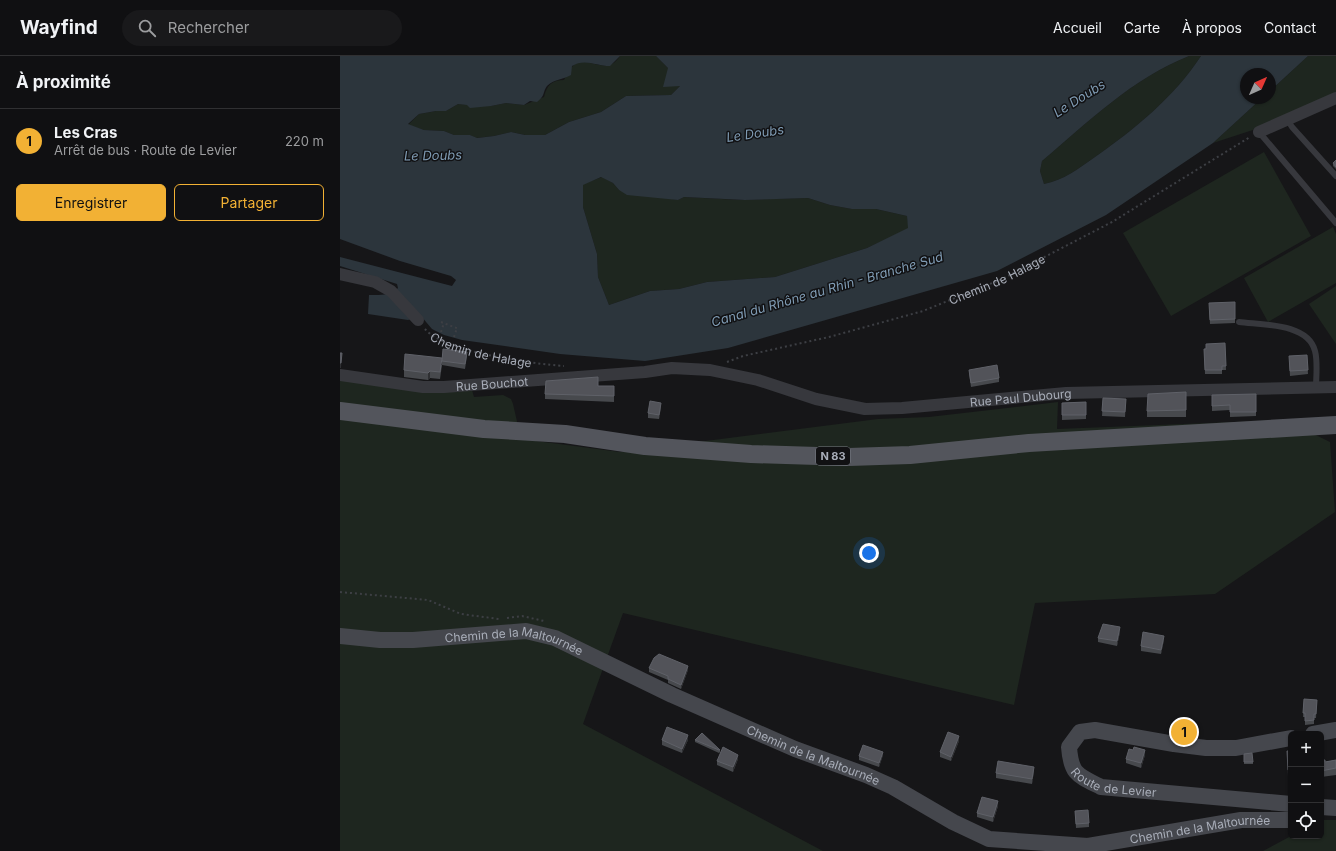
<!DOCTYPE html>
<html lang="fr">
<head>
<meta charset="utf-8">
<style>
	:root { --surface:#101012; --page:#19191b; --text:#f1f3f6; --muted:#9c9d9f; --line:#303032; --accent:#f2b134 }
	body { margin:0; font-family:Inter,sans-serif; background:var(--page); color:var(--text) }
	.controls { position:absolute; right:12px; bottom:12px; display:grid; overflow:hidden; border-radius:6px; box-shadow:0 1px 3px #0004 }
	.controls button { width:36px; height:36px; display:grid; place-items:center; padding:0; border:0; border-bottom:1px solid var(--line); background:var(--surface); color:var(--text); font:20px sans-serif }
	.compass { position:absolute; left:900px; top:12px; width:36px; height:36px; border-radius:50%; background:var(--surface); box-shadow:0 1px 3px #0004; rotate:45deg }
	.you { position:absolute; left:529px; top:497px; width:14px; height:14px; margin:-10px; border:3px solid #fff; border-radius:50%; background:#1a73e8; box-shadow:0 0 0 6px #1a73e833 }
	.badge { display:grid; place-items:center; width:26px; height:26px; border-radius:50%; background:var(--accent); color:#111; font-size:13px; font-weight:700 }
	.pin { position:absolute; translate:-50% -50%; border:2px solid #fff; box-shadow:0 1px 4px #0006 }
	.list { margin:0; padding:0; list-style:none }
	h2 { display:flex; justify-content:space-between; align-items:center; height:52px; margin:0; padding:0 16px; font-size:17px }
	h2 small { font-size:13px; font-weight:400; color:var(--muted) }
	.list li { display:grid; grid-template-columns:26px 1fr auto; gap:12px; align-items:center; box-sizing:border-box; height:64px; padding:0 16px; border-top:1px solid var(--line) }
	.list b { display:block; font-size:15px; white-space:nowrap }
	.list p { margin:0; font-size:13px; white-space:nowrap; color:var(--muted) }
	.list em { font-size:13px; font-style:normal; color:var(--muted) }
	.actions { display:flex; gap:8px; padding:12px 16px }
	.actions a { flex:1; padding:9px 0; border:1px solid var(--accent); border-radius:6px; text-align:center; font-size:14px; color:var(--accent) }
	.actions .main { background:var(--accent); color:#111 }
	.icon { flex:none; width:22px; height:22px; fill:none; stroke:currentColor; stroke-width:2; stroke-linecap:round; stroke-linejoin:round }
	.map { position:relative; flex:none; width:996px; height:795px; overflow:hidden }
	header { display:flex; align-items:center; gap:24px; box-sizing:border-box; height:56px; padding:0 20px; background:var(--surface); border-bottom:1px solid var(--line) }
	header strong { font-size:19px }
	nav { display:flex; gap:22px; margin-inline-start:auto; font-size:14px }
	.search { width:280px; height:36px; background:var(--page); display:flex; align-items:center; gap:10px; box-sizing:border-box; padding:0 14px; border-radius:22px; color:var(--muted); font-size:15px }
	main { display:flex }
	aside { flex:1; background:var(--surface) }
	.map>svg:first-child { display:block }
	.green { fill:#1e261f }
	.water { fill:#2c353c; fill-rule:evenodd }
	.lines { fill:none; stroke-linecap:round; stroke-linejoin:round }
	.path { stroke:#3d3f44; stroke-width:2; stroke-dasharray:2 3; stroke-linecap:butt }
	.lane { stroke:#37383d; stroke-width:6 }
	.street { stroke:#37383d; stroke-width:12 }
	.secondary { stroke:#45474d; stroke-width:16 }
	.primary { stroke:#53555c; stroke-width:18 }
	.wall { fill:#47494d }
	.shaded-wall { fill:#2f3033 }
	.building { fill:#525359; stroke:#5f6168 }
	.labels { text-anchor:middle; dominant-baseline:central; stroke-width:3; stroke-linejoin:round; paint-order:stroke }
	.shield { fill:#111113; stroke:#7b7e86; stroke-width:1 }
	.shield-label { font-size:11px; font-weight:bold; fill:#a8adb8 }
	.street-label { font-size:12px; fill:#a8adb8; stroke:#111113 }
	.water-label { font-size:13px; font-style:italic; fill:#7f9bb3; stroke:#111113 }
</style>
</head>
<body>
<header>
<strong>Wayfind</strong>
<div class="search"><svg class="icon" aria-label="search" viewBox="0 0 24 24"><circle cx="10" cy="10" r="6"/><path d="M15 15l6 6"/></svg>Rechercher</div>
<nav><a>Accueil</a><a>Carte</a><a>À propos</a><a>Contact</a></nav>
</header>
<main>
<aside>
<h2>À proximité<small></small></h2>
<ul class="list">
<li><span class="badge">1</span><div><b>Les Cras</b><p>Arrêt de bus · Route de Levier</p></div><em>220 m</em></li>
</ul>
<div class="actions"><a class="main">Enregistrer</a><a>Partager</a></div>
</aside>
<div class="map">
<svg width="996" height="795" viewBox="0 0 996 795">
	<rect width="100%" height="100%" fill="#161618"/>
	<g class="green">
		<path d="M280 0H316L328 12 340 30 331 39 286 40 261 56 229 66 205 79H185L171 76 154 80 136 82 130 79H114L104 75 84 74 68 69 79 58 96 55H106L118 48 151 50 166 47 184 49 204 41C207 29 212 24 224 24 227 18 231 10 237 7 248 1 268 20 280 0Z"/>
		<path d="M849 0H861C834 41 795 73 755 101 736 114 726 123 704 128L700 115 702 105C748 66 793 22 849 0Z"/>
		<path d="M968 0H996V47L873 87 922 42H930V35Z"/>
		<path d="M924 96 971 180 831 260 783 177Z"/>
		<path d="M262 121 273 127 279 134 338 144 344 141 400 144 468 142 490 149 512 153H536L567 160 569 173 527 192 435 221 367 226 339 233 310 235 269 249 258 221 257 198 243 151V128Z"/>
		<path d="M993 171 996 178V227L928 266 904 222Z"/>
		<path d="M996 230V288L969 248Z"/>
		<path d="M0 324 132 334 134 341 163 339 171 343 173 348 181 383 280 396 538 363 589 361 718 346 717 373 945 364 990 386 995 456 875 538 695 547 674 649 283 557 243 668 483 795H0Z"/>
		<path d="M981 764H996V795H923L951 780H981Z"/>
	</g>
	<path class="water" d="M0 0H280L270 10C257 10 244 2 232 10L231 19C223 24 214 23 207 30 202 37 206 39 197 46L190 45 184 49 166 47 151 50 130 52 127 49 118 48 106 55H96L79 58 68 68 84 74 104 75 114 79H130L137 82 154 80 171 76 185 79H205L229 66 261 56 286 40 331 39 340 30 323 31 328 12 316 0H849C793 22 748 66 702 105L700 115 704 128C726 123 736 114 755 101 795 73 834 41 861 0H968L930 35V18H906V42H922L873 87 766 159 657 215 388 292 305 305 220 298 122 284 104 279 92 273 81 260 68 264 28 258 29 239C40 239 50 240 58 232L57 228 0 210V201L112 230 116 224 111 220 60 205 0 183ZM261 121 273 127 279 134 287 139 338 144 344 141 405 144 468 142 490 149 512 153H536L567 160 568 172 527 192 435 221 367 226 339 233 310 235 269 249 258 221 257 198 243 151V129Z"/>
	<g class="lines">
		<g class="path">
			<path d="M101 266 119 273"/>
			<path id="s1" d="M85 273C104 296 193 308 224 310"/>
			<path d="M101 276 104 267"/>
			<path d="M114 281 117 272"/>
			<path id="s2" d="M387 306 403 300 489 281 583 255 662 223 772 166 910 81"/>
			<path d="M0 536 88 544 121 558 159 563"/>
			<path d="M167 562 182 560 204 565"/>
		</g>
		<g class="lane">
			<path d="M947 63 952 71 996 120"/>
			<path d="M919 76 996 167"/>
			<path d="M899 266C922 269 968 267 975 295 978 306 976 321 976 332"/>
		</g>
		<g class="street">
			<path d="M919 76 996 42"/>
			<path d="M0 218 35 226 51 235 78 264"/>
			<path id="s3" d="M0 319 83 331H104L305 316 332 312 370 314 418 324 476 343 525 353 562 352 726 337 996 331"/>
		</g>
		<g class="secondary">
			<path id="s4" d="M0 580 40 584H73L186 575 215 582 332 639 455 693 526 719 553 731 613 766 649 783 748 790 901 764H951"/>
			<path d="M973 678 996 674"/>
			<path id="s5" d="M951 682 896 692H866L834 688 755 674 740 676 729 691C731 718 737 719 761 731L951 748"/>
			<path d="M981 751 996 752"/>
		</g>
		<path class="primary" d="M0 355 144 373 225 378 305 390 411 398 509 401 570 399 689 387 996 369"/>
	</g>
	<g class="wall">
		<path d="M996 104V113L993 110V107Z"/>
		<path d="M895 246V267L870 268 869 251Z"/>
		<path d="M885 287 886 314H882V318H865L864 293Z"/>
		<path d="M967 299 968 318 950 320 949 305Z"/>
		<path d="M127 300 125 313 102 309V305Z"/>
		<path d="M102 309 100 323 90 322 88 324 64 321V314Z"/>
		<path d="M629 314 659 322V326L631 331 629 318Z"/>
		<path d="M258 330H274V346L205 343V338Z"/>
		<path d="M846 336V361H807V355Z"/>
		<path d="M916 338V360L890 361V354L872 355V339Z"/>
		<path d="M763 342 786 343 785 361 762 360Z"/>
		<path d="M746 346V363L722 364V347Z"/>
		<path d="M321 351 319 363 308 362V357Z"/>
		<path d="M780 576 777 590 758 586V582Z"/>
		<path d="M824 584 821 598 801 595V590Z"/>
		<path d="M309 612 348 614 341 633 328 627V624L309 616Z"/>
		<path d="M964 643 977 644 976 662H974V668L965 669V661H963Z"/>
		<path d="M322 684H348L342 697 322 689Z"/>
		<path d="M355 684 380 694V696L379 697 355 686Z"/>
		<path d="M619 685 611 705 600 701V696Z"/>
		<path d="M947 695H951V720H948Z"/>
		<path d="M904 698 913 706V708H904Z"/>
		<path d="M543 699 539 711 519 704V700Z"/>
		<path d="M805 699 801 712 786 707V703Z"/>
		<path d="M398 703 393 716 377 709V705Z"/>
		<path d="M981 704 985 706 996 704V719L981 721Z"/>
		<path d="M694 715 692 728 656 722V717Z"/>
		<path d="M658 750 653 766 637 761V757Z"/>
		<path d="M735 755 749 767V771L736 772Z"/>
	</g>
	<g class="shaded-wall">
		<path d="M2 297 1 312H0V307Z"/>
		<path d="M90 315V322L88 324V317Z"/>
		<path d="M321 347V351L319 363V359Z"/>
		<path d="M780 571V576L777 590V585Z"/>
		<path d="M824 580V584L821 598V594Z"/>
		<path d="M348 610V614L341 633V629Z"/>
		<path d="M348 679V684L342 697V693Z"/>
		<path d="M619 680V685L611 705V701Z"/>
		<path d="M805 694V699L801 712V707Z"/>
		<path d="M543 696V699L539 711V707Z"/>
		<path d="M398 699V703L393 716V711Z"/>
		<path d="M694 711V715L692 728V723Z"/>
		<path d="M658 745V750L653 766V761Z"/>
	</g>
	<g class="building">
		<path d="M996 104V111L993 107Z"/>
		<path d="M895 246V263L870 264 869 247Z"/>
		<path d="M885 287 886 310H882V314H865L864 293H866V288Z"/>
		<path d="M103 293 127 296 125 308 102 305Z"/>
		<path d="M0 297H2L1 307H0Z"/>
		<path d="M65 298 102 302 100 316 90 315 88 317 64 314Z"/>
		<path d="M967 299 968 314 950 315 949 300Z"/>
		<path d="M657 309 659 322 631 327 629 314Z"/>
		<path d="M258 321V330H274V340L205 338 206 325Z"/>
		<path d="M846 336V354L807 355 808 338Z"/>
		<path d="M916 338V356H890V349L872 350V339Z"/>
		<path d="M763 342 786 343 785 356 762 355Z"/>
		<path d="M310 345 321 347 319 359 308 357Z"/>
		<path d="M746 346V359H722V347Z"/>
		<path d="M763 568 780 571 777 585 758 582Z"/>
		<path d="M803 576 824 580 821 594 801 590Z"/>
		<path d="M319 598 348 610 341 629 328 623V620L309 612 314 602Z"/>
		<path d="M964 643 977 644 976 658H974V664L965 665V657H963Z"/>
		<path d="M327 671 348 679 342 693 322 684Z"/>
		<path d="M608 676 619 680 611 701 600 696Z"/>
		<path d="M362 677 380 694H379L355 684Z"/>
		<path d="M523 689 543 696 539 707 519 700Z"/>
		<path d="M383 691 398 699 393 711 377 705Z"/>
		<path d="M794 691 805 694 801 707 786 703 789 693 793 694Z"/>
		<path d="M947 695H951V714H948Z"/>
		<path d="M912 697 913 706H904V698Z"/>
		<path d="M981 704H985V706L996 704V712L981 715Z"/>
		<path d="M658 705 694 711 692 723 656 717Z"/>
		<path d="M642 741 658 745 653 761 637 757Z"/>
		<path d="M748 754 749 767 736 768 735 755Z"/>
	</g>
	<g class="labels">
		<rect class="shield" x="476" y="391" width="34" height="18" rx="3"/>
		<g class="shield-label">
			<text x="493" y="400">N 83</text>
		</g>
		<g class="street-label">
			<text stroke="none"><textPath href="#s2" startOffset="283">Chemin de Halage</textPath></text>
			<text stroke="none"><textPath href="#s1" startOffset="61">Chemin de Halage</textPath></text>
			<text stroke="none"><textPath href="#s3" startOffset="153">Rue Bouchot</textPath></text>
			<text stroke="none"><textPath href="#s3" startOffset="688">Rue Paul Dubourg</textPath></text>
			<text stroke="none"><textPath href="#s4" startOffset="176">Chemin de la Maltournée</textPath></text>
			<text stroke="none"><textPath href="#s4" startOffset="500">Chemin de la Maltournée</textPath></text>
			<text stroke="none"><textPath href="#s5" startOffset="299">Route de Levier</textPath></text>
			<text stroke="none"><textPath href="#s4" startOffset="908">Chemin de la Maltournée</textPath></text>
		</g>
		<g class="water-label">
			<text transform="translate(739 42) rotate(-32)">Le Doubs</text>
			<text transform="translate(415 77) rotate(-8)">Le Doubs</text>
			<text transform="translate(93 99) rotate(-1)">Le Doubs</text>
			<text transform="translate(487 233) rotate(-16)">Canal du Rhône au Rhin - Branche Sud</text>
		</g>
	</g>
</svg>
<div class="controls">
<button>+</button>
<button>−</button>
<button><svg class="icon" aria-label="locate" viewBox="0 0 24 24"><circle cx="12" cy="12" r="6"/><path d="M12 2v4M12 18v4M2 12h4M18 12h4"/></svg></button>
</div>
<svg class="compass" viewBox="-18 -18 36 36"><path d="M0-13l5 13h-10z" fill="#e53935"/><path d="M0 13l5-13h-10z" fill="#9c9d9f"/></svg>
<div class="you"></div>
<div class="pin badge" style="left:844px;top:676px">1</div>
</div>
</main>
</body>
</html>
